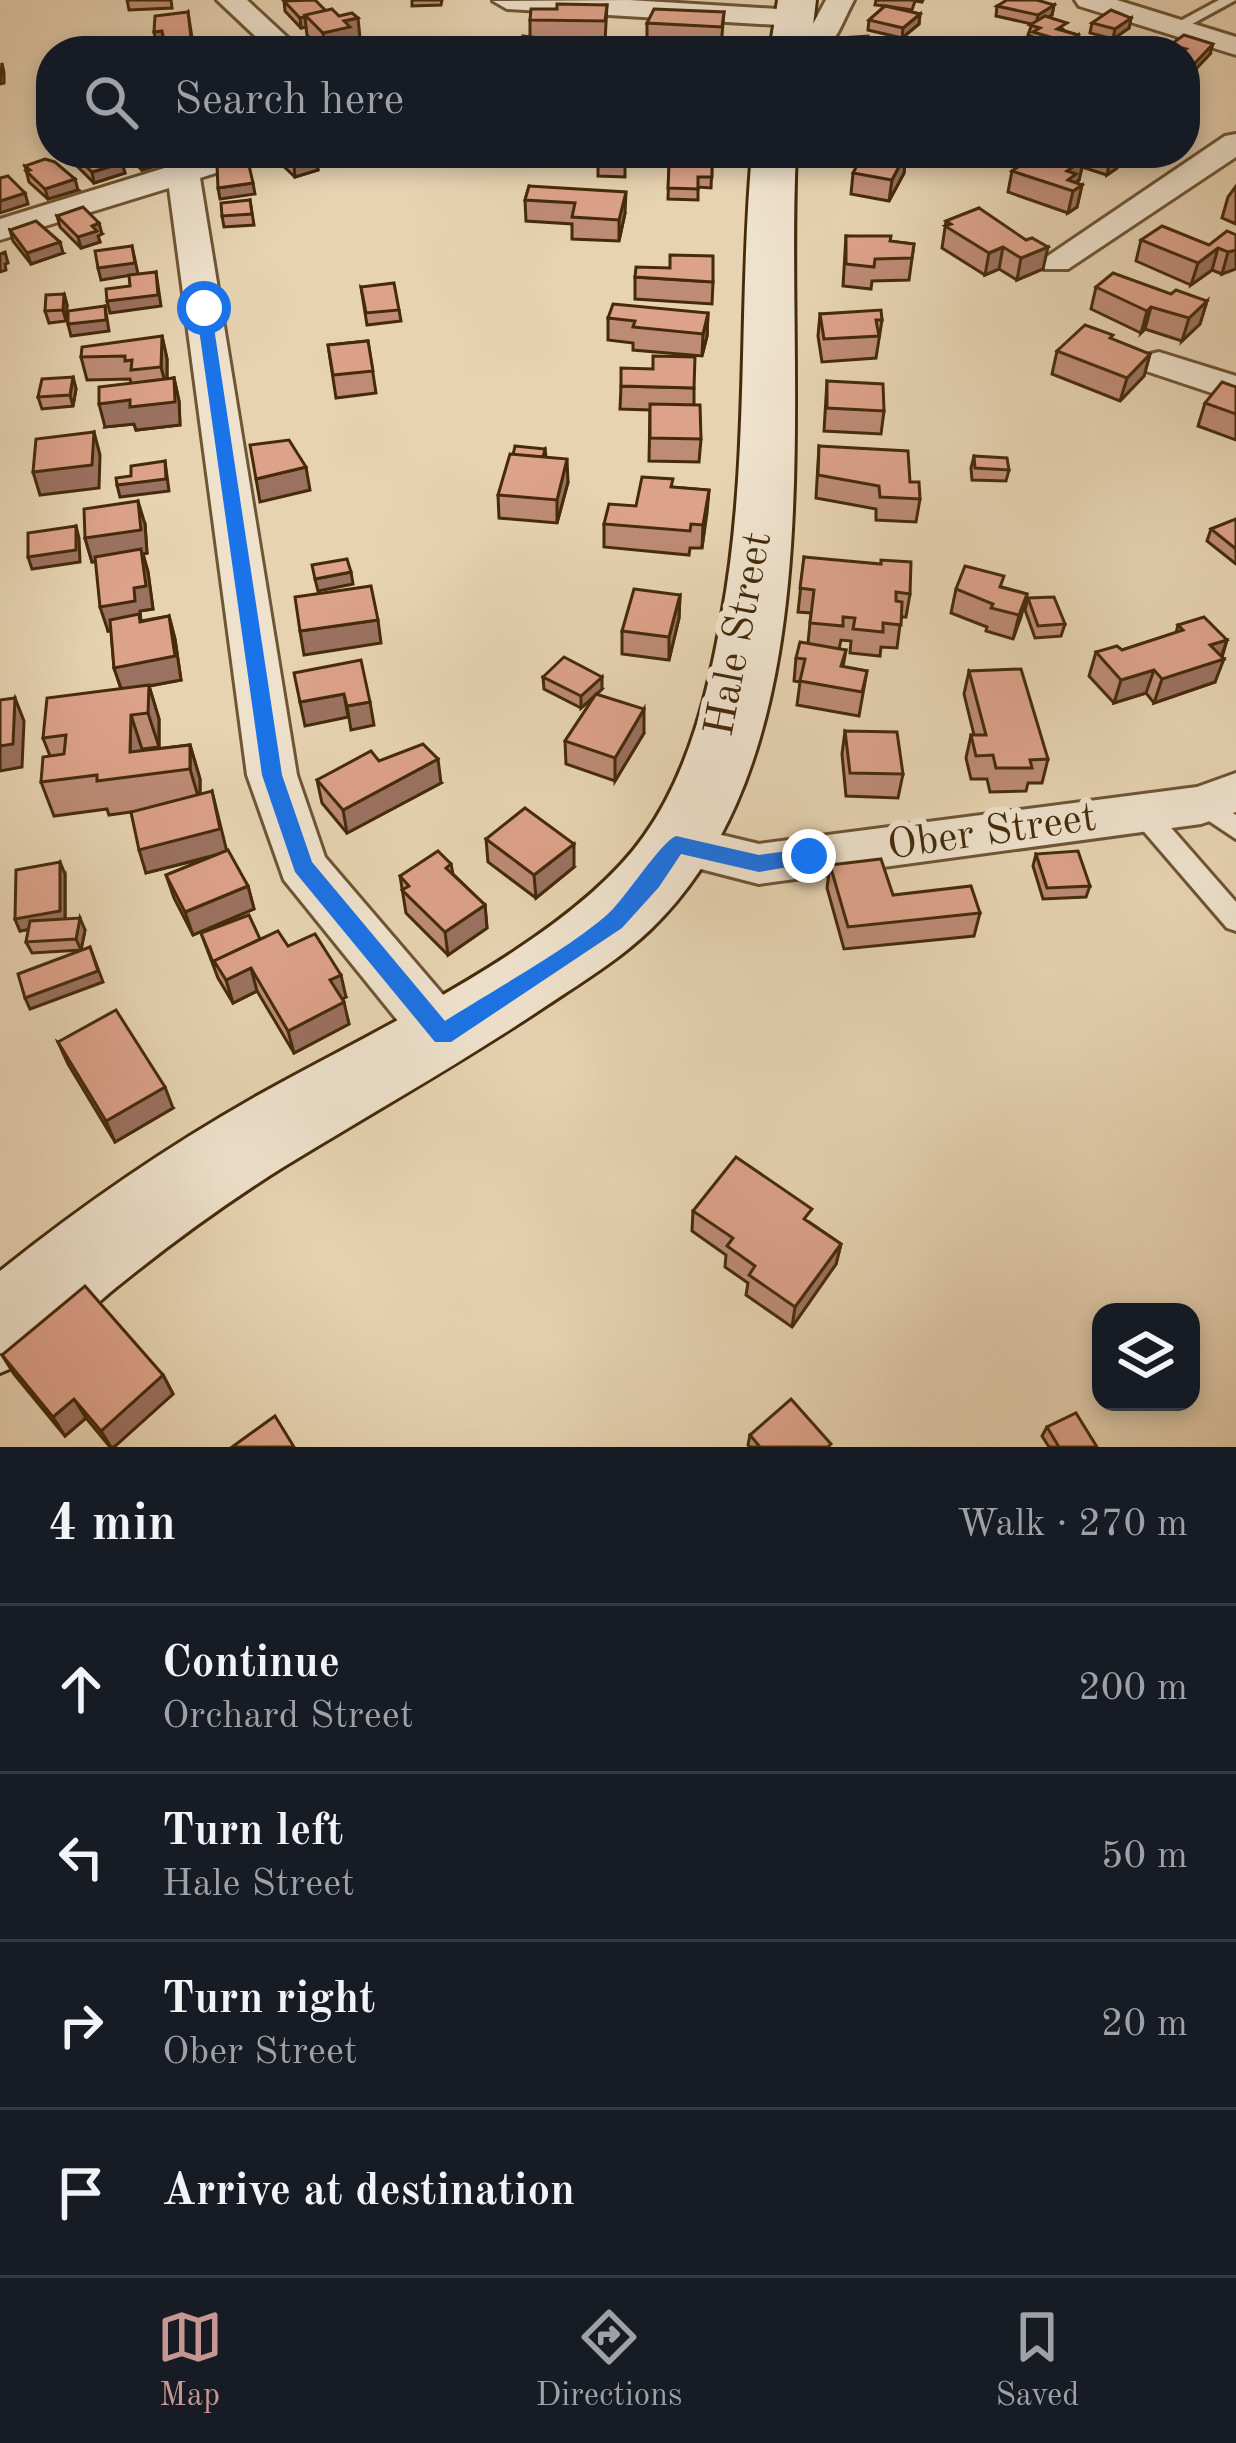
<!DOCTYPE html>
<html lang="en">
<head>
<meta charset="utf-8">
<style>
	:root { --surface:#171b24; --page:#20242c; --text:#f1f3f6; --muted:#9ea1a6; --line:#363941; --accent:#c59692 }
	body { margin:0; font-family:"Old Standard TT",serif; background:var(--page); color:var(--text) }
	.controls { position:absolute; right:36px; bottom:36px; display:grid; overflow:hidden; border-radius:24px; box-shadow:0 6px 18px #0003 }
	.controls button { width:108px; height:108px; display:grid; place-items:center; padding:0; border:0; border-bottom:3px solid var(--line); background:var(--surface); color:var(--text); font:60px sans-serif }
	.stop { position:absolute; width:36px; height:36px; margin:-27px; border:9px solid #1a73e8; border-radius:50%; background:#fff }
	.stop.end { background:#1a73e8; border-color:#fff; box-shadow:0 3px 12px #0008 }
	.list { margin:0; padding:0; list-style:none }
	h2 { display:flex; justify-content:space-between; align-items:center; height:156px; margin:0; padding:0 48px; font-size:51px }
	h2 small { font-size:39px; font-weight:400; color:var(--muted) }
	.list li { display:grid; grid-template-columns:78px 1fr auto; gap:36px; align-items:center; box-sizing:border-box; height:168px; padding:0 48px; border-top:3px solid var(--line) }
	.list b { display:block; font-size:45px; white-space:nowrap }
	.list p { margin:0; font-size:39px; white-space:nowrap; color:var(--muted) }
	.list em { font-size:39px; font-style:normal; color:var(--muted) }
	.icon { flex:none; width:66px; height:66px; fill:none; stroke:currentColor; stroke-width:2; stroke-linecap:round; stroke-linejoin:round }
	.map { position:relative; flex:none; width:1236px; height:1447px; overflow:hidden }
	.search { position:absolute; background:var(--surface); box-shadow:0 6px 18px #0003; left:36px; right:36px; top:36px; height:132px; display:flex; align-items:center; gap:30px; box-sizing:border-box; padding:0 42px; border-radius:48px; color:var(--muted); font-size:45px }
	.sheet { height:828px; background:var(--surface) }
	nav { display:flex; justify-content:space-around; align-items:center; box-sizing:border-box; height:168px; border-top:3px solid var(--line); background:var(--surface); font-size:33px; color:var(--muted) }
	nav a { display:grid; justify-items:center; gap:6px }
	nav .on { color:var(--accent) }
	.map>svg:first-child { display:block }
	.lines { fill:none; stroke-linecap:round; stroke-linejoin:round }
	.service-casing { stroke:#6e5534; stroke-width:6 }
	.minor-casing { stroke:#6e5534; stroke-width:6 }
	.secondary-casing { stroke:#452b0a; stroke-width:6 }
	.service { fill:#efe2cd; fill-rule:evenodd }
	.minor { fill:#efe2cd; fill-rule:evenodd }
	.secondary { fill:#efe2cd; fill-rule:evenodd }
	.wall { fill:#be8b77; stroke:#452b0a; stroke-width:3 }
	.shaded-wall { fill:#9b7161; stroke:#452b0a; stroke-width:3 }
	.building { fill:#dda28a; stroke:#452b0a; stroke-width:3 }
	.route { fill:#1a73e8 }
	.labels { text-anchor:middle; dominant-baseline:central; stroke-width:12; stroke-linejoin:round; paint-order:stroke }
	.street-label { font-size:42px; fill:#452b0a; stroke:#efe2cd }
</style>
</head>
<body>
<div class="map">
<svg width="1236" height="1447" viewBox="0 0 1236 1447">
	<rect width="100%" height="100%" fill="#e7d3b2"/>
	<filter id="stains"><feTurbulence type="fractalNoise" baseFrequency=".00167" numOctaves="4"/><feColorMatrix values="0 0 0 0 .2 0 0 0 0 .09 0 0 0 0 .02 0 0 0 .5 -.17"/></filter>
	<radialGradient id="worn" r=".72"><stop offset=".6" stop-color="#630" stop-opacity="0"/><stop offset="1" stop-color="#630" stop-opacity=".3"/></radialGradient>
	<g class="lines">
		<g class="service-casing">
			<g id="service">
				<path d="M1219 0H1236L1181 30 1169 27Z"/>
				<path d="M1203 795 1236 815V839L1194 811 1190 804 1194 797Z"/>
				<path d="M1143 803 1152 806 1236 902V931L1227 928 1134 820 1130 813 1134 806Z"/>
			</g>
		</g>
		<g class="minor-casing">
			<g id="minor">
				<path d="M217 0H247L302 51H271Z"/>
				<path d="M629 0 794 10 808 18 794 26 507 9 493 1Z"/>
				<path d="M826 0H854C833 40 838 51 790 51L808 33Z"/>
				<path d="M1075 0H1117L1236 37V55L1079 6Z"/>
				<path d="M1236 134V157L1068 269H1044L1039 262 1225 136Z"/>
				<path d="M213 153H262L257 160 200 178 297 775 325 857 463 1018 472 1035 463 1052 443 1059 423 1052 284 880 247 775 169 188 0 240V219Z"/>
				<path d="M1159 352 1236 376V401L1146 371 1140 363 1146 355Z"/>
				<path d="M1236 773V812L1201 824 759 884 658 858 650 844 658 830 676 824 759 844 1197 787Z"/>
			</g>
		</g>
		<g class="secondary-casing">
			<g id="secondary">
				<path d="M778 0H816L810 51H770Z"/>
				<path d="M752 153H796C784 390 840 746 651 929 621 958 584 981 549 1004 463 1062 373 1112 285 1166 229 1201 175 1240 123 1282 82 1314 48 1354 0 1373V1271C81 1206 165 1148 255 1097 370 1032 569 943 644 836 689 773 709 690 722 615 750 463 738 307 752 153Z"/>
			</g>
		</g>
		<use href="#service" class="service"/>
		<use href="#minor" class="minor"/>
		<use href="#secondary" class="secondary"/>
	</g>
	<g class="wall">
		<path d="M127 0H171L172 8 129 10Z"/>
		<path d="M412 0H442L441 5 412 6Z"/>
		<path d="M876 0H923L922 2 915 1 912 10 886 6 920 14 919 24 902 38 868 30 869 20 885 6 875 5Z"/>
		<path d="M284 1 326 11 360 38 352 39 353 47 324 51 307 35 306 27 301 28 285 11Z"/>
		<path d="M607 5 605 41 523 40 530 37V20L557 9Z"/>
		<path d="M1054 5 1052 15 1048 17 1065 31 1078 35 1076 45 1068 51H1060L1031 43 1033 37 1028 35 1032 24 996 16 997 6Z"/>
		<path d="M724 12 721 47 647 43V23Z"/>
		<path d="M1131 18 1129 28 1113 39 1090 33 1092 23Z"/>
		<path d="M1170 45 1210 54 1192 73 1185 71V51H1169Z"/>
		<path d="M124 153H170L171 161 142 170Z"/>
		<path d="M274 153H319L320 164H317L318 170 295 177 274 157Z"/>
		<path d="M341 153H378L379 154 353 162Z"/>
		<path d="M640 153H714V162L640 161Z"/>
		<path d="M906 153 904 173 889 201 851 194 853 173Z"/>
		<path d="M1033 153H1124L1120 155 1117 168 1107 175 1082 167 1079 180 1075 183 1082 185 1077 207 1068 213 1008 192 1012 171 1032 158Z"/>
		<path d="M598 155 625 167V177L598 176Z"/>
		<path d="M75 156 122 163 125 173 94 183 77 166Z"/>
		<path d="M669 165H712L711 188 698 187V200L668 199Z"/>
		<path d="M25 166 78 190 48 199 29 182Z"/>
		<path d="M529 186 625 213 619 241 572 239V224L526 221 525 200Z"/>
		<path d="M1236 186V224L1222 218 1228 197Z"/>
		<path d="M250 200 254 225 224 227 222 216Z"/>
		<path d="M979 208 1043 269 1017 280 999 269 985 275 942 248 946 221Z"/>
		<path d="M57 216 102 234 98 236 100 242 81 248 60 227Z"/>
		<path d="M10 230 63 253 31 264 13 241Z"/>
		<path d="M1236 235 1222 274 1212 270 1191 285 1136 261 1141 240 1209 245Z"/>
		<path d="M846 236 914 244 909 280 872 281 871 289 843 286Z"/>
		<path d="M635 277 713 282 712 304 635 299Z"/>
		<path d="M361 287 399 310 401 321 367 325Z"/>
		<path d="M1096 287 1171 294 1207 301 1200 324 1182 341 1145 329 1141 333 1091 309Z"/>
		<path d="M64 294 67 305 66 321 49 323 45 311Z"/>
		<path d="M708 313 707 336 702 356 633 350V343L608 340V318Z"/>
		<path d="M820 314 882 320 876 358 822 362 818 336Z"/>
		<path d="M162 336 167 359V379L174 378 179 401 180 425 136 430 134 424 105 427 131 383 130 379 87 380 81 357Z"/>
		<path d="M368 341 376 393 336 398 328 345Z"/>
		<path d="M1057 351 1150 354 1144 376 1120 401 1052 374Z"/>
		<path d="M73 377 76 389 73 406 42 409 38 397Z"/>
		<path d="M827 381 884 411 881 434 824 431Z"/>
		<path d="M621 386 694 388V405L701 439 699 462 649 461 650 410 620 409Z"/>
		<path d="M1236 387V440L1198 426 1205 403Z"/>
		<path d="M819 446 910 482 920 499 916 522 876 520V509L816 498Z"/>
		<path d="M545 449 546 457 568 482 557 523 499 518 498 495Z"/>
		<path d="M974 456 1009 470 1006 481 972 480 971 468Z"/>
		<path d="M672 487 709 490 702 548H690L689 555 604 547V524Z"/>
		<path d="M1236 519V564L1207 541 1211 529Z"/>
		<path d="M145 524 147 553 143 554 148 572 153 609 140 611 141 621 169 616 175 639 181 680 149 686 159 719V747L142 749V751L190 745 200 779V794L226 850 248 886 254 909 193 935 174 898 166 875 214 856 146 873 131 812 109 815 107 809 54 816 41 782 50 756 43 738 121 689 114 668 111 630 108 631 96 561 92 562 85 538Z"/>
		<path d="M804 557 910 594 906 617H901L897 648 881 647 880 656 850 653 851 641 841 640 839 649 846 650 843 667 867 671 859 716 797 705 800 682 794 681 796 658 808 643 811 613 798 612Z"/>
		<path d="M1002 587 1027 594 1013 639 986 631 987 627 951 613 956 589Z"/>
		<path d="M680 595 679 618 669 660 622 654V631Z"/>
		<path d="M1028 598 1065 624 1061 636 1035 638 1025 610Z"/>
		<path d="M1178 625 1227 640 1215 682 1154 703 1146 693 1114 703 1089 676 1096 652 1122 650 1176 633Z"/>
		<path d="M969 671 1048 759 1042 783H1028L1026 791 990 792 987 779H971L966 758 971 735H974L964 694Z"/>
		<path d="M543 677 602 689 597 694 644 733 615 781 566 764 565 741 595 696 581 708 544 689Z"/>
		<path d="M845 731 903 774 898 798 846 796 842 754Z"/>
		<path d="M379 761 441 783 347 833 322 803 317 780Z"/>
		<path d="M486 839 574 867 536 898 488 862Z"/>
		<path d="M1036 854 1090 886 1086 897 1043 899 1033 866Z"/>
		<path d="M451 864 453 874 485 905 487 928 448 955 406 913 400 876Z"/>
		<path d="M830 865 893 895 980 913 974 936 844 949 827 888Z"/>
		<path d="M65 874V919L85 930 81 950 32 953 26 942 29 929 20 931 15 919Z"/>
		<path d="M201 933 260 939 288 946 346 997 342 999 349 1024 294 1053 257 991 233 1003 218 978Z"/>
		<path d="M58 1042 173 1108 115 1142 68 1064Z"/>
		<path d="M693 1211 809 1222 841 1244 836 1264 792 1327 746 1295 748 1283 725 1267 726 1255 692 1231Z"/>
		<path d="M2 1355 163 1375 173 1394 114 1447H110L86 1418 65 1436 14 1374Z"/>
		<path d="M1047 1427 1097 1447H1049L1042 1436Z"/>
		<path d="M750 1435 830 1447H750L748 1445Z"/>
	</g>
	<g class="shaded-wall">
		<path d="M1054 5 1052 15 1036 25 1038 15Z"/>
		<path d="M188 12 194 51H166L164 41Z"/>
		<path d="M920 14 919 24 902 38 903 28Z"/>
		<path d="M305 17 306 27 301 28 300 18Z"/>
		<path d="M358 18 360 38 352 39 353 47 326 51 323 33 344 21Z"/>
		<path d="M1131 18 1129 28 1113 39 1115 29Z"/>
		<path d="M162 31 166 51H158L154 32Z"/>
		<path d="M1078 35 1076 45 1066 51 1067 42Z"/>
		<path d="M1213 44 1210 54 1192 73 1195 63Z"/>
		<path d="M2 63 4 73V83L0 84Z"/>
		<path d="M1195 81 1190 102 1185 105V89Z"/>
		<path d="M159 153H170L171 161 142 170 140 159Z"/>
		<path d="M319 153 320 164H317L318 170 295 177 294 166 312 155Z"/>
		<path d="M352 153H378L379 154 353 162Z"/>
		<path d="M906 153 904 173 889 201 892 180Z"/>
		<path d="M1108 153H1124L1120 155 1117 168 1107 175 1111 154Z"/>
		<path d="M1084 159 1079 180 1073 184 1072 191 1067 171Z"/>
		<path d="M122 163 125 173 94 183 92 172Z"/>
		<path d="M75 179 78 190 48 199 45 189Z"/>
		<path d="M253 183 255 194 220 199 218 188Z"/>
		<path d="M1082 185 1077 207 1068 213 1073 191Z"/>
		<path d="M626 192 625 213 619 241V220Z"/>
		<path d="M25 193 28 204 0 213V201Z"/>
		<path d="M99 223 102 234 98 236 100 242 81 248 78 237 92 226Z"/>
		<path d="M60 242 63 253 31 264 27 253Z"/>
		<path d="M132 246 138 274 101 280 98 268Z"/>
		<path d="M1003 247 999 269 985 275 989 253Z"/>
		<path d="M1048 247 1043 269 1017 280 1021 258Z"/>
		<path d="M1218 248 1212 270 1191 285 1198 263Z"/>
		<path d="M1236 250V269L1222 274 1228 252Z"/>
		<path d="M5 252 8 263 5 264 6 270 0 272V254Z"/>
		<path d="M156 272 161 306 110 313 107 301Z"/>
		<path d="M64 294 67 305 66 321 63 310Z"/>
		<path d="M1207 301 1200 324 1182 341 1189 318Z"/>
		<path d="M105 306 109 331 71 336 68 324Z"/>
		<path d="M1151 307 1145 329 1141 333 1147 311Z"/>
		<path d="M708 313 707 336 702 356 703 334Z"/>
		<path d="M162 336 167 359V390L161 367Z"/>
		<path d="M1150 354 1144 376 1120 401 1127 378Z"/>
		<path d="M73 377 76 389 73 406 70 395Z"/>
		<path d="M174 378 179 401 180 425 136 430 134 424 105 427 99 404Z"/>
		<path d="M94 432 100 455 99 488 40 495 33 472Z"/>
		<path d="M567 459 568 482 557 523V500Z"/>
		<path d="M165 461 169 491 120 497 117 485Z"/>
		<path d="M306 467 310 490 260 502 256 479Z"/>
		<path d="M709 490 707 513 702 548 703 525Z"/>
		<path d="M138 501 145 524 147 553 143 554 148 572 153 609 140 611 141 624 108 631 100 607 134 588 142 554 92 562 85 538Z"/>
		<path d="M76 526 79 538 80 562 32 569 28 557Z"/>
		<path d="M351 572 353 584 318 591 315 579Z"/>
		<path d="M1027 594 1021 617 1013 639 1019 615Z"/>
		<path d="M680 595 679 618 669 660V637Z"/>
		<path d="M169 616 175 639 181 680 149 686 159 719V747L148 713 122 691 114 668Z"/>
		<path d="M378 620 381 643 304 655 300 631Z"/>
		<path d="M1227 640 1220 660 1224 659 1215 682 1154 703 1162 679 1210 645Z"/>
		<path d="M1154 670 1146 693 1114 703 1121 680Z"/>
		<path d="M602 677V689L581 708V696Z"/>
		<path d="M344 694 348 717 305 726 300 702Z"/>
		<path d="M15 698 24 721 22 767 0 771V746Z"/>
		<path d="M370 702 374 725 351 730 347 706Z"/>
		<path d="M644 709V733L615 781V758Z"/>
		<path d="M131 715 142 749 141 776 130 752Z"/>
		<path d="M190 745 200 779V803L190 769Z"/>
		<path d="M438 759 441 783 347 833 343 810Z"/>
		<path d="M212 791 227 852 146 873 139 850Z"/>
		<path d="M574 844V867L536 898 534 875Z"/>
		<path d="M60 862 65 874V923L20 931 15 919Z"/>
		<path d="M248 886 254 909 193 935 185 912Z"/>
		<path d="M485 905 487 928 448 955 445 932Z"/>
		<path d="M80 918 85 930 81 950 76 939Z"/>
		<path d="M90 947 103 982 30 1009 25 998Z"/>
		<path d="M251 968 257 991 233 1003 226 980Z"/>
		<path d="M341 975 346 997 335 1003 330 980Z"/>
		<path d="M344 1002 349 1024 294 1053 288 1031Z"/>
		<path d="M165 1087 173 1108 115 1142 106 1121Z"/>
		<path d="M841 1244 836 1264 792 1327 795 1307Z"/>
		<path d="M163 1375 173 1394 114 1447H111L101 1431Z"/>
		<path d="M74 1399 86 1418 65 1436 53 1417Z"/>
	</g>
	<g class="building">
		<path d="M315 0 326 11 300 18 284 1Z"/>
		<path d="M1007 0H1037L1054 5 1038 15 997 6Z"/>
		<path d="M557 4 607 5 605 21 530 20 531 9H557Z"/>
		<path d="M885 6 920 14 903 28 869 20Z"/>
		<path d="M332 9 339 16 352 13 358 18 344 21 350 27 323 33 305 15Z"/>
		<path d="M654 9 724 12 722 27 647 23Z"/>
		<path d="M1111 10 1131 18 1115 29 1092 23Z"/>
		<path d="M188 12 191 37 164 41 162 31 154 32 155 16Z"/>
		<path d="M1045 16 1067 23 1057 29 1078 35 1067 42 1033 32 1040 28 1030 25Z"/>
		<path d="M1184 35 1213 44 1195 63 1185 60V51H1183L1186 49 1170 45Z"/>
		<path d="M523 36 574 42 573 51H487L489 40H523Z"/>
		<path d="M868 36V45L876 46V51H840L841 38Z"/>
		<path d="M404 46 410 51H385Z"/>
		<path d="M1185 78 1195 81 1185 89Z"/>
		<path d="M83 153H112L122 163 92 172 75 156Z"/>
		<path d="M133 153H159L140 159Z"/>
		<path d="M280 153H318L312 155 316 159 294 166Z"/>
		<path d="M864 153H906L892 180 853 173Z"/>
		<path d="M1039 153H1068L1084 159 1067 171 1076 174 1068 180 1082 185 1073 191 1012 171Z"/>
		<path d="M598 155 625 156V166H597Z"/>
		<path d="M45 159 55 162 75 179 45 189 26 171 30 170 25 166Z"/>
		<path d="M248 161 253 183 218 188 217 165Z"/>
		<path d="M669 165H712V177H698V189L668 188Z"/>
		<path d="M8 176 25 193 0 201V178Z"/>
		<path d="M529 186 626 192 619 220 572 217 575 203 525 200Z"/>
		<path d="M250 200 252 214 222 216 221 203Z"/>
		<path d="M83 207 99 223 92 226 97 231 78 237 57 216Z"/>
		<path d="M979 208 1026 240 1032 238 1048 247 1021 258 1003 247 989 253 945 226 951 224 946 221Z"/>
		<path d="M36 221 60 242 27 253 10 230Z"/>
		<path d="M1162 226 1209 245 1227 231 1236 235V250L1228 252 1218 248 1198 263 1141 240Z"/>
		<path d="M846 236H891L890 241 914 244 912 258 875 259 874 267 846 264Z"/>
		<path d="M132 246 135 263 98 268 95 251Z"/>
		<path d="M670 255 713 256V282L635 277 636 267 670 268Z"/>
		<path d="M156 272 158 295 107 301 106 289 130 286 129 275Z"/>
		<path d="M1113 273 1171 294 1176 290 1207 301 1189 318 1151 307 1147 311 1096 287Z"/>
		<path d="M394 283 399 310 366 313 361 287Z"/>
		<path d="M64 294 63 310 45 311 46 295Z"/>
		<path d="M613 304 708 313 703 334 633 327 635 321 608 318Z"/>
		<path d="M105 306 106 320 68 324V311Z"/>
		<path d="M881 310 882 320H876L879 336 824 339 820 314Z"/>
		<path d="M1085 325 1113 335 1110 338 1150 354 1127 378 1057 351Z"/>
		<path d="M162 336 161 367 131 370 132 360 125 361V356L81 357 82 347Z"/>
		<path d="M368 341 373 371 333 375 328 345Z"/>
		<path d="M653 356 695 357 694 388 621 386V368L653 369Z"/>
		<path d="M73 377 70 395 38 397 42 379Z"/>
		<path d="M174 378 175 402 130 407V400L99 404V387Z"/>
		<path d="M827 381 883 384 884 411 827 408Z"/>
		<path d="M1222 382 1236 387V414L1205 403Z"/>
		<path d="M650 404 700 405 701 439 650 438Z"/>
		<path d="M94 432 92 465 33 472 36 439Z"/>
		<path d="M289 440 306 467 256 479 250 445Z"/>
		<path d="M515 446 545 449 543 457 513 455Z"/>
		<path d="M819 446 908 451 910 482H919L920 499 880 497 879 486 818 475Z"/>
		<path d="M510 454 567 459 557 500 498 495Z"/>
		<path d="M974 456 1007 458 1009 470 975 468Z"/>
		<path d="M165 461 166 479 117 485 116 478 131 476V466Z"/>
		<path d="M642 477 673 479 671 487 709 490 703 525 691 524 690 531 604 524 609 504 636 506Z"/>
		<path d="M138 501 141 530 85 538 84 509Z"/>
		<path d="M1236 519V549L1211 529Z"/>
		<path d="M76 526V550L28 557V533Z"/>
		<path d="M141 549 146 586 134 588 135 601 100 607 95 557Z"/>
		<path d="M804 557 881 564V560L911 562 910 594 896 592V601L902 602 901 625 883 623V632L853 629 855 618 843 617V626L810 623 814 590 800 588Z"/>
		<path d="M347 559 351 572 315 579 312 565Z"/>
		<path d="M965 566 1004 576 1000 587 1027 594 1019 615 991 608 993 604 956 589Z"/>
		<path d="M371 586 378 620 300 631 295 597Z"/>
		<path d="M634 589 680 595 669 637 622 631Z"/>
		<path d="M1054 597 1065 624 1038 626 1028 598Z"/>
		<path d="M139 614 140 622 169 616 175 656 114 668 110 620Z"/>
		<path d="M1204 617 1227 640 1210 645 1224 659 1162 679 1154 670 1121 680 1096 652 1117 646 1122 650 1183 630 1178 625Z"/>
		<path d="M800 642 846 650 841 666 867 671 862 692 800 681 805 659 796 658Z"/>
		<path d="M564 657 602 677 581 696 543 677Z"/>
		<path d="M361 660 370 702 347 706 344 694 300 702 294 673Z"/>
		<path d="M1021 669 1048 759 1030 760 1032 768H996L993 755 976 756 971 735H986L969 671Z"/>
		<path d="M149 685 148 713 131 715 130 752 190 745V769L97 781V775L41 782 43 757 64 754 66 735 43 738 47 698Z"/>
		<path d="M596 694 644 709 615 758 565 741Z"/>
		<path d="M15 698 13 744 0 746V700Z"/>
		<path d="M845 731 897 732 903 774 850 773Z"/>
		<path d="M423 744 438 759 343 810 317 780 371 751 379 761Z"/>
		<path d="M212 791 220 829 139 850 131 812Z"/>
		<path d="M525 808 574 844 534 875 486 839Z"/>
		<path d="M228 850 248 886 185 912 166 875Z"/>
		<path d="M438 851 451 864 446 868 485 905 445 932 402 890 409 886 400 876Z"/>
		<path d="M1078 851 1090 886 1047 888 1036 854Z"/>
		<path d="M881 859 893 895 971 886 980 913 848 927 830 865Z"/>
		<path d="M60 862V911L15 919 16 870Z"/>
		<path d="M249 915 260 939 214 961 215 967 201 933Z"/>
		<path d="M80 918 76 939 26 942 30 921Z"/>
		<path d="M278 931 288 946 315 934 341 975 330 980 344 1002 288 1031 251 968 226 980 214 961Z"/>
		<path d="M90 947 98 971 25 998 18 974Z"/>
		<path d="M116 1010 165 1087 106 1121 58 1042Z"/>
		<path d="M736 1157 812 1209 804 1219 841 1244 795 1307 749 1275 755 1266 727 1246 733 1238 693 1211Z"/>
		<path d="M85 1286 163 1375 101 1431 74 1399 53 1417 2 1355Z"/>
		<path d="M791 1399 831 1444 828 1447H760L750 1435Z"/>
		<path d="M1076 1413 1097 1447H1059L1047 1427Z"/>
		<path d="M275 1416 294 1447H232Z"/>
	</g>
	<path class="route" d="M204 303 211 308 282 775 312 862 445 1021C493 990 569 949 609 913 627 896 660 843 676 836L759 855 809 848 820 856 817 862 759 872 681 854 659 887 622 928 451 1042H435L295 872 262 775 196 308Z"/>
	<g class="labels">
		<g class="street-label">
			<text transform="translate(740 634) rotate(-79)">Hale Street</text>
			<text transform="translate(992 833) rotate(-8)">Ober Street</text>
		</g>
	</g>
	<rect width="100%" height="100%" filter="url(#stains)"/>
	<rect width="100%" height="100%" fill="url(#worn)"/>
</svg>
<div class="controls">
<button><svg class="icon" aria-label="layers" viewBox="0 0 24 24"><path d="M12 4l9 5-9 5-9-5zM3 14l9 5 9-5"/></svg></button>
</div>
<div class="stop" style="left:204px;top:308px"></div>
<div class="stop end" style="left:809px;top:856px"></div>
<div class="search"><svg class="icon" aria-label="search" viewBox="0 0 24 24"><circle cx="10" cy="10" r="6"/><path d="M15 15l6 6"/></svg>Search here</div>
</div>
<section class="sheet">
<h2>4 min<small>Walk · 270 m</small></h2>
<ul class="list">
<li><svg class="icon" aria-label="ahead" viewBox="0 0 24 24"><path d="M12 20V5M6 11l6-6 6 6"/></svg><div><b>Continue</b><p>Orchard Street</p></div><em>200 m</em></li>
<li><svg class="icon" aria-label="left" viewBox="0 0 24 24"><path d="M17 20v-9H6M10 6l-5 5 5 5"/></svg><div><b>Turn left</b><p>Hale Street</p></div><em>50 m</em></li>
<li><svg class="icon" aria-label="right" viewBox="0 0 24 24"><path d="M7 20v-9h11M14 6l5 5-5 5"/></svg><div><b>Turn right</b><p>Ober Street</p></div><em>20 m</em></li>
<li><svg class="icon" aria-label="arrive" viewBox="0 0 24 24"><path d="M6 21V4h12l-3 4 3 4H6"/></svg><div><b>Arrive at destination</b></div></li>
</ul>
</section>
<nav>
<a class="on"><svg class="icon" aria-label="map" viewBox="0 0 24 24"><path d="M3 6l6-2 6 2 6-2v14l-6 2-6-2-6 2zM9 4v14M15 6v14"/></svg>Map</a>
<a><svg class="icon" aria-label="directions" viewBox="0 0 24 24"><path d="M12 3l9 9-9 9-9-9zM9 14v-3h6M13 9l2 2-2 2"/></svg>Directions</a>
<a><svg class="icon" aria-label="saved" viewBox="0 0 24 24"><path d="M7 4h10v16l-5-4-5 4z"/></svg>Saved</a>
</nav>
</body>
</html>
